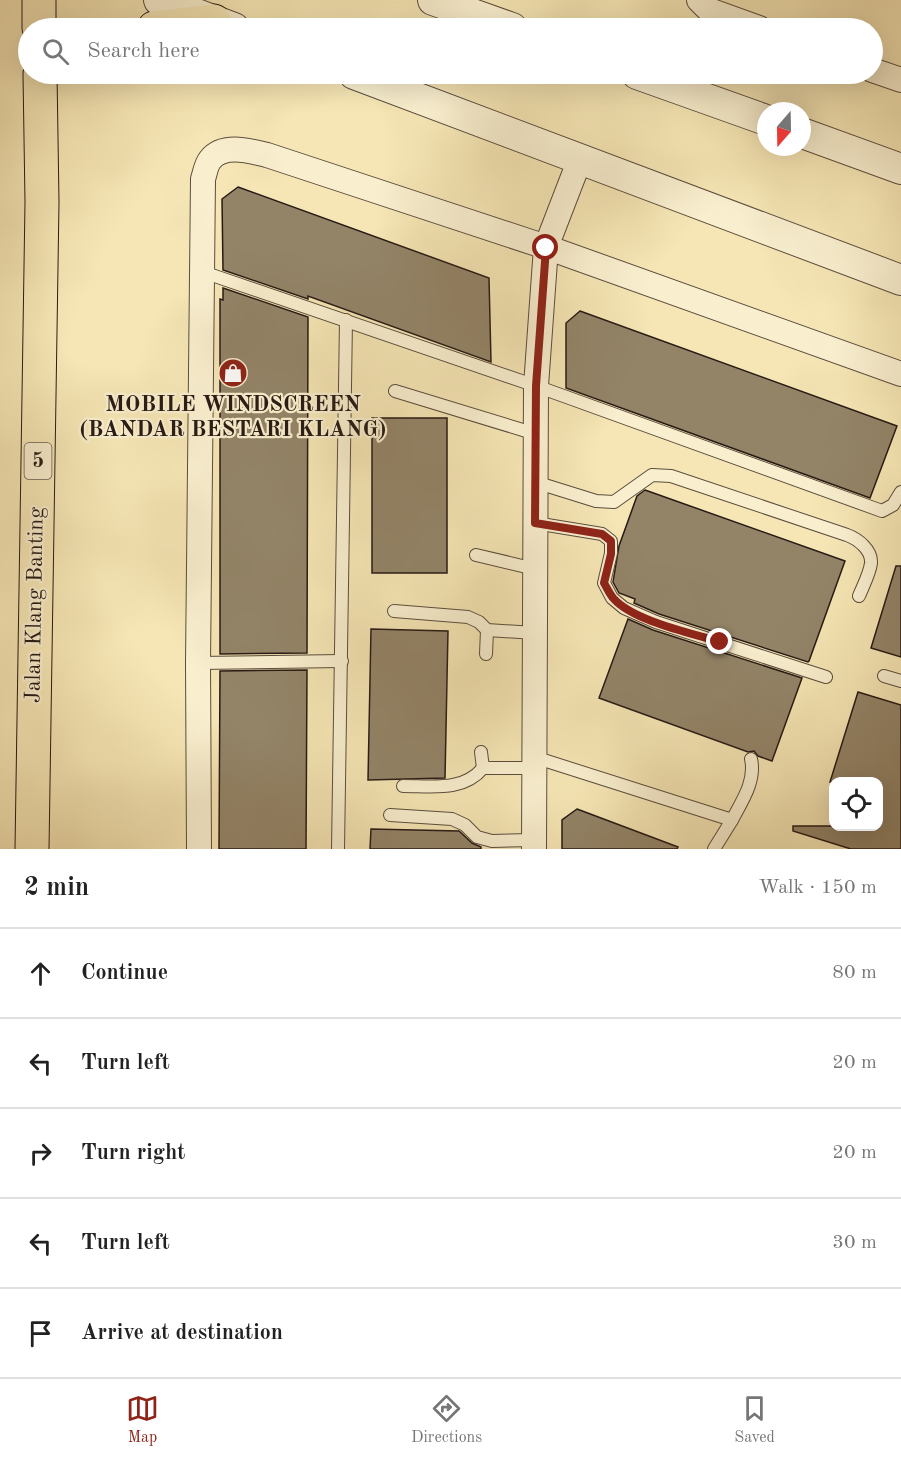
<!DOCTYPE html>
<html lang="en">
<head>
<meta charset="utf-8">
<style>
	:root { --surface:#fff; --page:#f6f6f6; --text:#222; --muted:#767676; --line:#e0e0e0; --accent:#8f2418 }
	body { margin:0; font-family:"Old Standard TT",serif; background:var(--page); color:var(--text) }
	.controls { position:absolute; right:18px; bottom:18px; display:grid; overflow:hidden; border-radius:12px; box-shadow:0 6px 24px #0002 }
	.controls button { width:54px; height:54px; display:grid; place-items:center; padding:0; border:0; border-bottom:2px solid var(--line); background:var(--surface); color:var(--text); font:30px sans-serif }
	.compass { position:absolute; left:757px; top:102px; width:54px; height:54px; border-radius:50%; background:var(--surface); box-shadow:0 6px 24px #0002; rotate:200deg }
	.stop { position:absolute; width:18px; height:18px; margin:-14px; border:4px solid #8f2418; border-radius:50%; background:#fff }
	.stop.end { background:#8f2418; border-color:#fff; box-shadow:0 2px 6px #0008 }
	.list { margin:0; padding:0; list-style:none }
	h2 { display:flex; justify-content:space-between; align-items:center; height:78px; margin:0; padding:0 24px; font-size:26px }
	h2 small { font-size:20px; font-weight:400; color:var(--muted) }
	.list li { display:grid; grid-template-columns:39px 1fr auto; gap:18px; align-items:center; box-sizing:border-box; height:90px; padding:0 24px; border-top:2px solid var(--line) }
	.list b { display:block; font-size:22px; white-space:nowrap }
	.list em { font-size:20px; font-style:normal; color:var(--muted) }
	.icon { flex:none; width:33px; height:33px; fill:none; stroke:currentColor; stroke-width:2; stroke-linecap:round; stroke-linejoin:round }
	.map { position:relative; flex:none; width:901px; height:849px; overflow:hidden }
	.search { position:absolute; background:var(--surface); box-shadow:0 6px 24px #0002; left:18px; right:18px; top:18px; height:66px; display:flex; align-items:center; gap:15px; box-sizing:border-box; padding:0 21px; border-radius:33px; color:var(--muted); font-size:22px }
	.sheet { height:528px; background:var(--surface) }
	nav { display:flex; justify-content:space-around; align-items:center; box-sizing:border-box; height:84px; border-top:2px solid var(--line); background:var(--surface); font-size:16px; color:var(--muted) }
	nav a { display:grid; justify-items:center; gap:3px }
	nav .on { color:var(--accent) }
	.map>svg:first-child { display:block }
	.building { fill:#938468; stroke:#271a15; stroke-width:1.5 }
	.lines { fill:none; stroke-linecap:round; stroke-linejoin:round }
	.service-casing { stroke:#5b4d3d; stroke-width:14 }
	.minor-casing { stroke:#5b4d3d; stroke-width:26 }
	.tertiary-casing { stroke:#5b4d3d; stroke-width:32 }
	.trunk-casing { stroke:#271a15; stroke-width:35 }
	.service { stroke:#f9efcf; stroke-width:12 }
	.minor { stroke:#f9efcf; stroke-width:24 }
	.tertiary { stroke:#f9efcf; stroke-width:30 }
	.trunk { stroke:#f6e6b5; stroke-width:33 }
	.route { stroke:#8f2418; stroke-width:8 }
	.labels { text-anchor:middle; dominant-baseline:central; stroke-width:4.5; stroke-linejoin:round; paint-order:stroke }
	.shield { fill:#f9efcf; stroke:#665a4d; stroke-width:1.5 }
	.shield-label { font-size:21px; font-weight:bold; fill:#271a15 }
	.poi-label { font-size:22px; font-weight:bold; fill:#271a15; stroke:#f9efcf }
	.street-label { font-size:22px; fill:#271a15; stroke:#f9efcf }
</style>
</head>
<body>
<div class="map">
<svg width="901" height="849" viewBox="0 0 901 849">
	<rect width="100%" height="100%" fill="#f6e6b5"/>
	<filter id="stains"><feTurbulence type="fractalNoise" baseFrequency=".00333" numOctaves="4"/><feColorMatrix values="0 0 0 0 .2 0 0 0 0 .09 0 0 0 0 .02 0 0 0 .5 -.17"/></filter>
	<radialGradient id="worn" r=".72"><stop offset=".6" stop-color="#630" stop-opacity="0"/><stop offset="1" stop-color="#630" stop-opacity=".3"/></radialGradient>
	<g class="building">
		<path d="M238 187 489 278 491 362 308 296V299L223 270 222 199Z"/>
		<path d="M223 288 308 317 307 653 220 654V299L223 300Z"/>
		<path d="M580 311 897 426 870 498 566 388V323Z"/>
		<rect x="372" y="418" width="75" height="155"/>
		<path d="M645 490 845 561 809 661 808 662 659 614 634 603 635 599 619 593 613 582 619 546 637 496Z"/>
		<path d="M896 566H901V657L871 648Z"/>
		<path d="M628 619 653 630 802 678 772 761 758 756 754 751 748 752 599 698Z"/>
		<path d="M371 629 448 631 445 778 368 780Z"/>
		<path d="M307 670 306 849H219L220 671Z"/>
		<path d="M858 692 901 705V849H851L793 831V826H879V782H830Z"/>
		<path d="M577 809 678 847 677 849H562V820Z"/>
		<path d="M371 829 459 831 472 843 481 847V849H370Z"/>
	</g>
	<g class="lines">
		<g class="service-casing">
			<g id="service">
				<path d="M203 272 536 386 882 511 893 505 901 492"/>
				<path d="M395 391 536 434"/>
				<path d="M535 482 596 501 614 502 652 475 671 476 847 535C858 539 872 550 871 563 870 573 863 586 859 596"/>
				<path d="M535 523 602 534 611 541V553L604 583 612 598 624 608 656 622 826 677"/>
				<path d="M476 555 535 569"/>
				<path d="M394 611 468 617 479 622 487 630 535 633"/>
				<path d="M486 654 487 630"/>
				<path d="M198 663 342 661"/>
				<path d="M884 676 901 681"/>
				<path d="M481 752 483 768"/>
				<path d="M534 757 732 820 714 849"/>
				<path d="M403 786C432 786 463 792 483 768H534"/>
				<path d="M390 815 452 819 465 825 477 837 492 841 534 840"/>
				<path d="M732 820C742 801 756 781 751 759"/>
				<path d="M338 849 346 320"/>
			</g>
		</g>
		<g class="minor-casing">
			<g id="minor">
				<path d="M699 0 709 10 759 28"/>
				<path d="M872 70 901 80"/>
				<path d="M199 849 198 663 203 179C205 173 206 165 210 160 223 143 250 151 267 155L546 247 901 374"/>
				<path d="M534 849 536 386 546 247 580 159"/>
			</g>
		</g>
		<g class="tertiary-casing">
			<g id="tertiary">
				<path d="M159 0 234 28"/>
				<path d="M433 0 512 28"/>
				<path d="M354 74 901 280"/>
				<path d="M637 74 766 120"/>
				<path d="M802 133 901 169"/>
			</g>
		</g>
		<g class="trunk-casing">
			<g id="trunk">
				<path d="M39 0V28"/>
				<path d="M154 28 214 21"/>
				<path d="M32 849 42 202 40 74"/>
			</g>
		</g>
		<use href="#service" class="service"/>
		<use href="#minor" class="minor"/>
		<use href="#tertiary" class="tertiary"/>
		<use href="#trunk" class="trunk"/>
	</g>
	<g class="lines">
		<path class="route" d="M546 248 536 386 535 523 602 534 611 541V554L604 583C607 588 610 595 614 599 634 621 691 633 720 642"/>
	</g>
	<defs>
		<g id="shop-disc" transform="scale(1.5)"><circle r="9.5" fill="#8f2418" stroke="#f9efcf"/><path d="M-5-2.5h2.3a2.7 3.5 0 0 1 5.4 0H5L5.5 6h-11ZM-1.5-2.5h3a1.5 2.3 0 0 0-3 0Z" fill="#fff"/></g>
	</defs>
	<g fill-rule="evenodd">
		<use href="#shop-disc" x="233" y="373"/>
	</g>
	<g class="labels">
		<rect class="shield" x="24.5" y="443" width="27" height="36" rx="4.5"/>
		<g class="shield-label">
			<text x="38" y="461">5</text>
		</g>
		<g class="poi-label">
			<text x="233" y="405">MOBILE WINDSCREEN<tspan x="233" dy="25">(BANDAR BESTARI KLANG)</tspan></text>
		</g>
		<g class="street-label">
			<text transform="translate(35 605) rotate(-89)">Jalan Klang Banting</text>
		</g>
	</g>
	<rect width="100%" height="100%" filter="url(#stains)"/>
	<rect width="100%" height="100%" fill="url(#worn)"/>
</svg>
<div class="controls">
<button><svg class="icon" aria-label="locate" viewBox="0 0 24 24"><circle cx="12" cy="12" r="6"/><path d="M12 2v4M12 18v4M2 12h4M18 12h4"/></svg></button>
</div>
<svg class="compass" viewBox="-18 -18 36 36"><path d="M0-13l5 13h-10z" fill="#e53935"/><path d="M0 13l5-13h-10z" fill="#767676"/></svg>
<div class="stop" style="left:546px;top:248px"></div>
<div class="stop end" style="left:720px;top:642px"></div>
<div class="search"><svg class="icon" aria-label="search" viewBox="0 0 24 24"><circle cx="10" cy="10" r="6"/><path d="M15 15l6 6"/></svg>Search here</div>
</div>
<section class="sheet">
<h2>2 min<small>Walk · 150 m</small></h2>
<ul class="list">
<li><svg class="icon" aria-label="ahead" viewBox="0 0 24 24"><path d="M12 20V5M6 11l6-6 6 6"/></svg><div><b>Continue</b></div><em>80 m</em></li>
<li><svg class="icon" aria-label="left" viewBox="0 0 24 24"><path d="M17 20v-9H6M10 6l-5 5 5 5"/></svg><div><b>Turn left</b></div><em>20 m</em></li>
<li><svg class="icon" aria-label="right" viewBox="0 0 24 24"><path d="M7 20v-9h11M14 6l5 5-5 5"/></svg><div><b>Turn right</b></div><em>20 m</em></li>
<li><svg class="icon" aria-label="left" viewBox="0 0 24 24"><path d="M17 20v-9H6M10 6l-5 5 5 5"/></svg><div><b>Turn left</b></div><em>30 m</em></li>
<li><svg class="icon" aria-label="arrive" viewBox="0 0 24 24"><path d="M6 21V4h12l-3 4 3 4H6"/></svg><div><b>Arrive at destination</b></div></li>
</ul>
</section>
<nav>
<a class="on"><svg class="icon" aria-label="map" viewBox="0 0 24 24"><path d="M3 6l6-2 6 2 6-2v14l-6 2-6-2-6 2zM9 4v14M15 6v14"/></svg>Map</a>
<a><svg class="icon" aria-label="directions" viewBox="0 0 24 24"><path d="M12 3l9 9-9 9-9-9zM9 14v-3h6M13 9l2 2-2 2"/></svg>Directions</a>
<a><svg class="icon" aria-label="saved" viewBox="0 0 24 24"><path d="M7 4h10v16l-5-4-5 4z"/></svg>Saved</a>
</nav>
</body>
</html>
